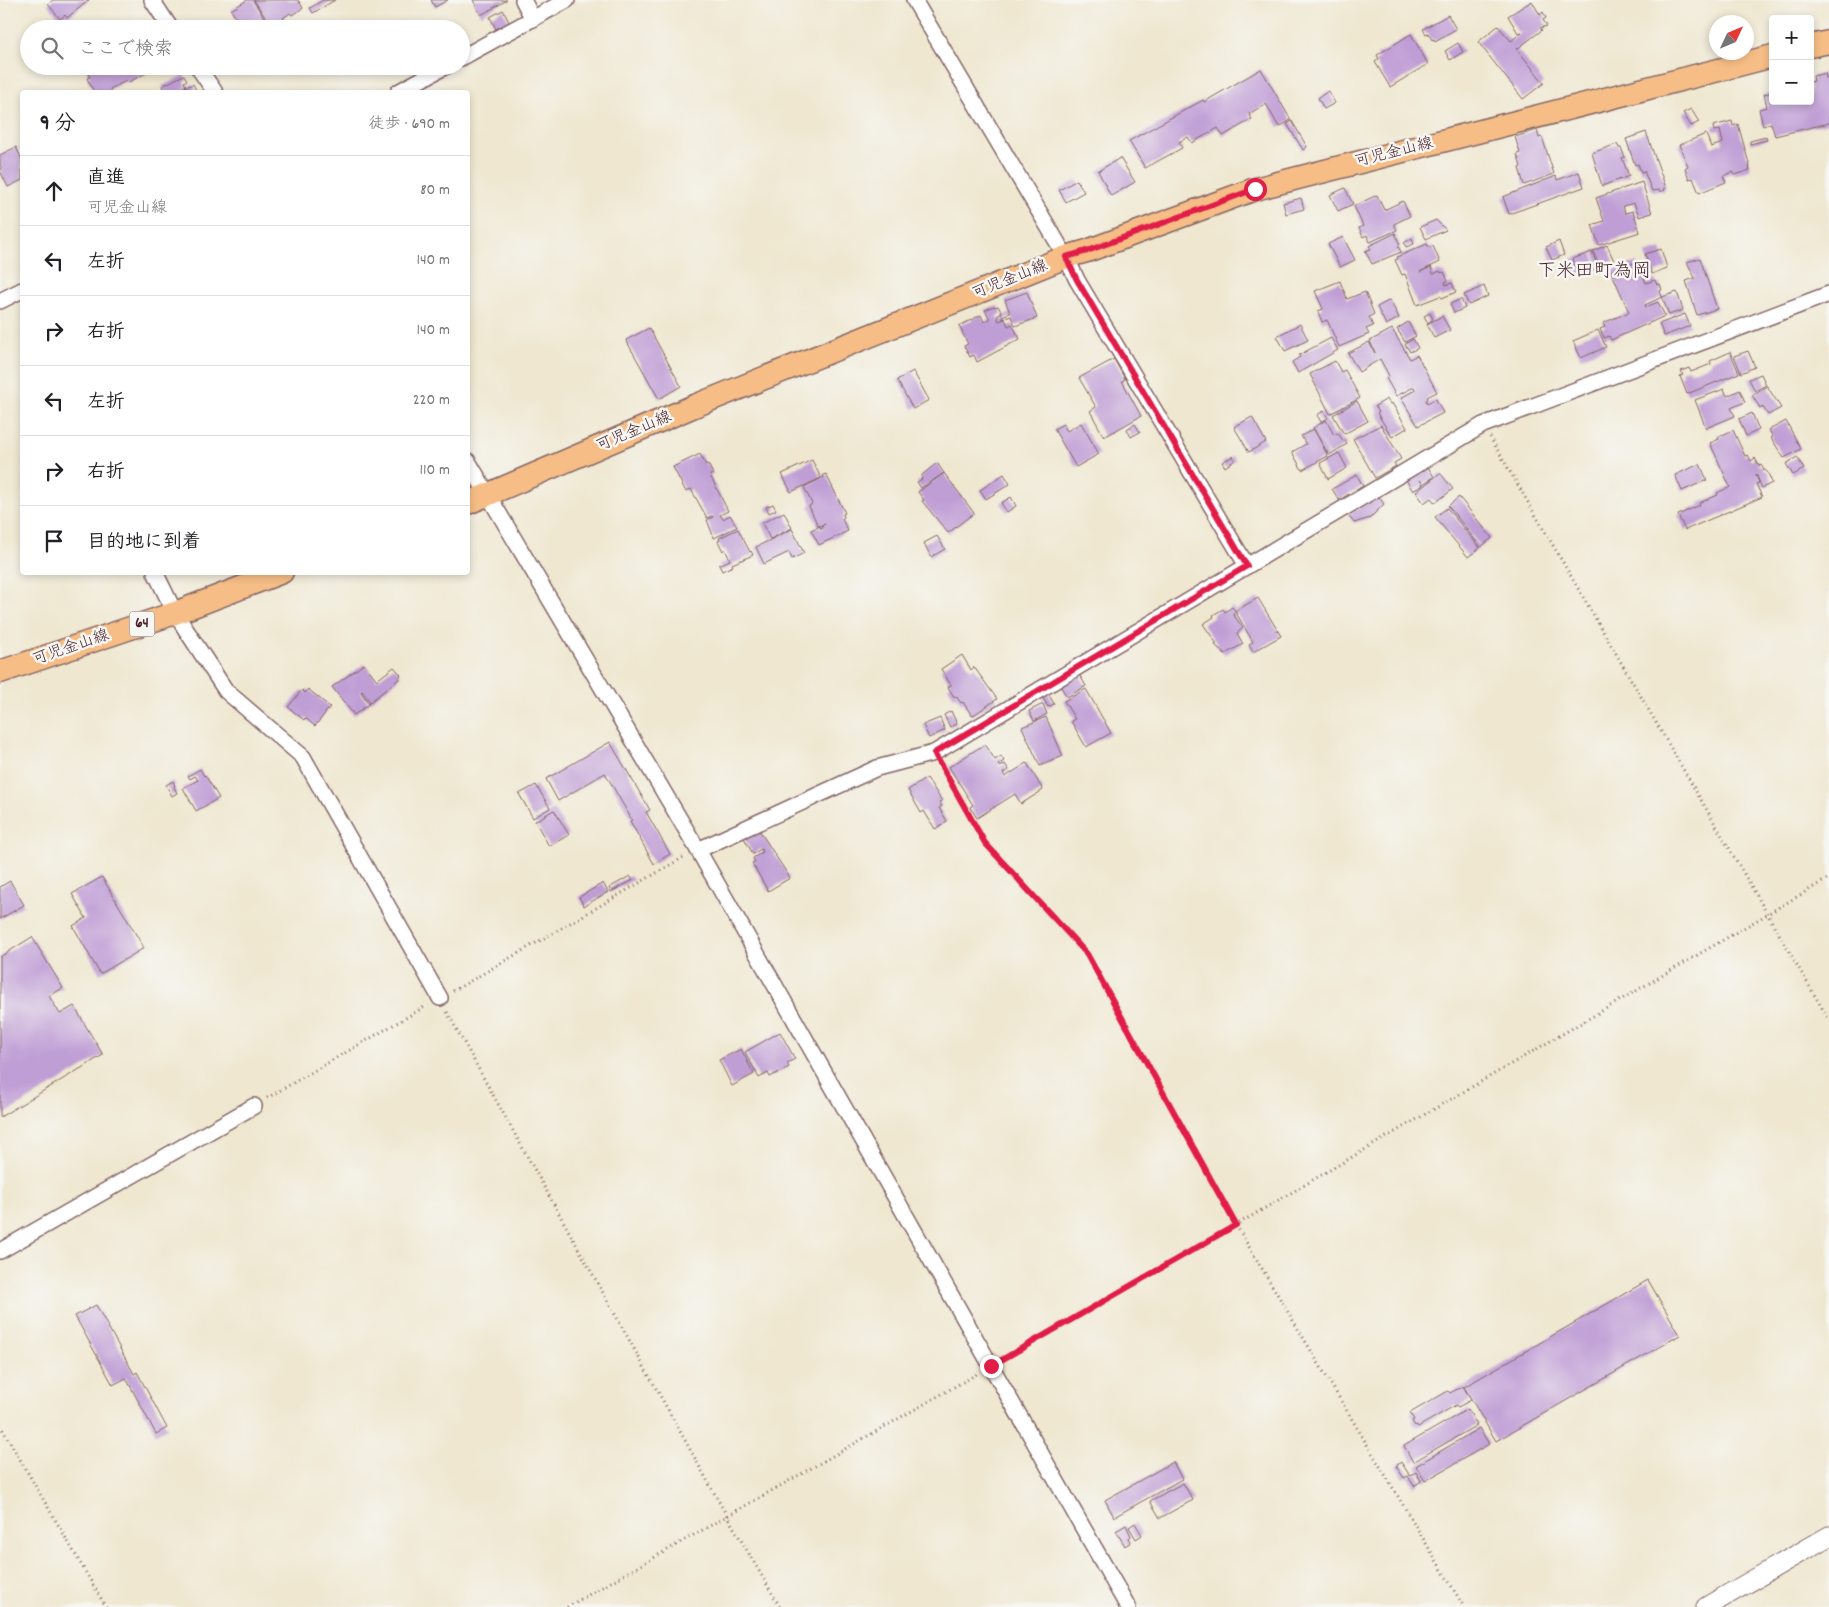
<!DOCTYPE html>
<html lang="ja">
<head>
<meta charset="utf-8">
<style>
	:root { --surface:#fff; --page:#f2f2f2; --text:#202124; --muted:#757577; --line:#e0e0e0 }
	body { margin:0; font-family:Dekko,"Klee One",sans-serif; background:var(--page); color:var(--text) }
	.controls { position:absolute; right:15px; top:15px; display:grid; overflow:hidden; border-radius:5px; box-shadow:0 2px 8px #0003 }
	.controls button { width:45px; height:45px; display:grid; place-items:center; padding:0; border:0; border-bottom:1px solid var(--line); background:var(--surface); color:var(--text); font:25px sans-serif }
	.compass { position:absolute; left:1709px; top:15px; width:45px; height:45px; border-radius:50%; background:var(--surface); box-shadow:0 2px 8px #0003; rotate:46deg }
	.stop { position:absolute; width:15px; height:15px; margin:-11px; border:4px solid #e11d48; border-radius:50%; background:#fff }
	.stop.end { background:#e11d48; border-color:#fff; box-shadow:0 1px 5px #0008 }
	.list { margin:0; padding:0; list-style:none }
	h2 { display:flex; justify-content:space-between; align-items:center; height:65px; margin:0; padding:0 20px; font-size:21px }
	h2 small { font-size:16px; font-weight:400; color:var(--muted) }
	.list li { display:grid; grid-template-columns:32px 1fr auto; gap:15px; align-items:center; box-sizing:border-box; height:70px; padding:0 20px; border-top:1px solid var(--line) }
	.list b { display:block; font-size:19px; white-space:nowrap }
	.list p { margin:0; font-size:16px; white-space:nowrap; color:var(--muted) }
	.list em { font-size:16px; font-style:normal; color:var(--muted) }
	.icon { flex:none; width:28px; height:28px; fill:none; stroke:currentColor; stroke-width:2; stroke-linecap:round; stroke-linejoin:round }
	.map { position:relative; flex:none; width:1829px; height:1607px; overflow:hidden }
	.search { position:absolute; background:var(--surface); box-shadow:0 2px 8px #0003; left:20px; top:20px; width:450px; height:55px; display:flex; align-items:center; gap:12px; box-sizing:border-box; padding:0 18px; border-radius:28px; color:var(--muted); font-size:19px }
	.panel { position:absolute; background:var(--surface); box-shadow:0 2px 8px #0003; left:20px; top:90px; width:450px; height:485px; border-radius:5px }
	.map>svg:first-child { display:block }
	.building { fill:#bf9dd5 }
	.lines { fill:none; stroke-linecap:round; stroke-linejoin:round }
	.minor-casing { stroke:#846565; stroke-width:18 }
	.tertiary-casing { stroke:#846565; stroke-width:21 }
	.primary-casing { stroke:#846565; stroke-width:25 }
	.path { stroke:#846565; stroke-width:3; stroke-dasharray:1 4; stroke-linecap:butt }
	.minor { stroke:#fff; stroke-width:15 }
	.tertiary { stroke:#fff; stroke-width:19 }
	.primary { stroke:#f6be86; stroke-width:22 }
	.route { stroke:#e11d48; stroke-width:6 }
	.labels { text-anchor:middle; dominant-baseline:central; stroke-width:5; stroke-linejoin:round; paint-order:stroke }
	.shield { fill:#f6f6f2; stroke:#7e6067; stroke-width:1 }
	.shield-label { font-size:15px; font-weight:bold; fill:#4a1f2b }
	.street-label { font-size:16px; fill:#4a1f2b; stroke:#f6f6f2 }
	.quarter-label { font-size:19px; fill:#4a1f2b; stroke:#f6f6f2 }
</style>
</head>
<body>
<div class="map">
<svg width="1829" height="1607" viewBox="0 0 1829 1607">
	<rect width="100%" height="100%" fill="#f6f6f2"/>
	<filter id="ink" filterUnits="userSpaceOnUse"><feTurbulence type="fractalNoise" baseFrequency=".02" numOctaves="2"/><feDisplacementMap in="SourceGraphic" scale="10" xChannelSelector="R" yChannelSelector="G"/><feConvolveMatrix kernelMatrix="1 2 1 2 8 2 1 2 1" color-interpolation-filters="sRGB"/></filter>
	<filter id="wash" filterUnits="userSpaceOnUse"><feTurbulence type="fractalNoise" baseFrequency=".0096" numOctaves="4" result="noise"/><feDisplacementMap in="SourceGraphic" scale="20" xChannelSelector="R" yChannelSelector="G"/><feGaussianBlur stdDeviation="1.12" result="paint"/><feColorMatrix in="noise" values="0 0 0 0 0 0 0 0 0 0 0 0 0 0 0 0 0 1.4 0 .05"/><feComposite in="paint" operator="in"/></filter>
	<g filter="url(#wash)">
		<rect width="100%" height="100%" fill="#efe7d0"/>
		<g id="blocks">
			<g class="building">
				<path d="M53 0H89L67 18 65 15 60 19 48 4Z"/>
				<path d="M247 0H253L271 29H243L231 10Z"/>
				<path d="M254 0H298L303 8 292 15 290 13 283 18 286 22 273 29Z"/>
				<path d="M323 0H335L313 13 310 8Z"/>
				<path d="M431 0H448L435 7Z"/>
				<path d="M473 0H507L481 15Z"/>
				<path d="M1532 1 1540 15 1543 12 1546 18 1543 20 1547 26 1540 28 1542 30 1517 49 1544 83 1523 99 1478 42 1498 26 1511 41 1522 32 1518 33 1508 16Z"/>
				<path d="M503 10 509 22 496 29 490 17Z"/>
				<path d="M1448 15 1456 29 1435 41 1434 39 1432 40 1428 33 1426 34 1423 29Z"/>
				<path d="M1411 34 1428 64 1390 87 1375 62 1379 59 1377 55Z"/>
				<path d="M1458 43 1463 52 1450 60 1445 51Z"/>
				<path d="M84 66H118L121 71 130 66H160L127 83 126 81 110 89 111 91 108 92H94L87 78 90 77Z"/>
				<path d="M1261 69 1291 120 1279 127 1266 104 1249 114 1252 119 1223 136 1218 128 1192 143 1188 137 1179 142 1182 148 1145 168 1129 141 1203 100 1204 102Z"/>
				<path d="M1825 73 1826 78H1829V123L1775 136 1771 123 1763 126 1759 109 1767 107 1764 94 1773 92V101H1810V82L1814 81 1813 76Z"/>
				<path d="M184 75 187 80 184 82 186 86 182 89 193 84 197 92H165L162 86Z"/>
				<path d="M1328 91 1335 103 1324 109 1318 98Z"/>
				<path d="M1691 109 1699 122 1691 126 1683 113Z"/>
				<path d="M1292 121 1307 147 1303 150 1287 124Z"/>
				<path d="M1732 121 1733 126 1738 124 1750 167H1749L1750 170 1734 175 1733 172 1723 176 1726 182 1699 193 1693 178 1689 179 1685 168 1688 166 1679 145 1706 134 1711 147 1723 143 1720 130 1714 131 1713 126Z"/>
				<path d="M1537 130 1539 138 1542 137 1554 174 1524 185 1519 168 1521 167 1517 154 1520 153 1515 137Z"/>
				<path d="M1646 132 1666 188H1664L1665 190 1660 192V190L1652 191 1644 171 1641 172 1638 164 1635 165 1626 139Z"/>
				<path d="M1766 137 1767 140 1750 144V141Z"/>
				<path d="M1617 144 1619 148H1621L1625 157 1622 158 1629 176 1602 186 1592 153Z"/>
				<path d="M16 147 22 160V180L8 187 0 171 2 169 0 165V155Z"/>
				<path d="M1120 158 1135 182 1111 196 1098 171Z"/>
				<path d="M1579 172 1584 187 1509 214 1503 197 1556 176 1557 180Z"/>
				<path d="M1077 180 1084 192 1066 202 1059 190Z"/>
				<path d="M1642 182 1652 213 1639 217 1634 203 1623 206 1625 213 1633 211 1640 232 1599 245 1592 225 1604 221 1596 198Z"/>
				<path d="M1345 188 1353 204 1338 211 1330 195Z"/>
				<path d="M1377 195 1384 210 1403 201 1410 216 1394 224 1397 230 1370 242 1367 235 1363 237 1359 228 1363 226 1354 206Z"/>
				<path d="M1301 198 1304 209 1286 214 1283 203Z"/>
				<path d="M1436 220 1446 230 1426 239 1420 227Z"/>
				<path d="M1395 233 1400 245 1398 246 1401 252 1372 264 1365 251 1371 249 1369 246Z"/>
				<path d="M1343 237 1355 260 1340 267 1328 244Z"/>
				<path d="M1412 238 1414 244 1406 247 1404 243Z"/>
				<path d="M1559 241 1564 255 1552 260 1546 247Z"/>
				<path d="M1427 244 1429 248 1433 246 1440 262 1420 272 1431 267 1433 274 1440 271 1441 273 1444 272 1448 281 1445 282 1446 285 1452 283 1456 292 1442 298 1440 296 1417 305 1405 274 1402 275 1395 260 1398 259 1397 257Z"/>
				<path d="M1607 245 1614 261 1600 267 1593 251Z"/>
				<path d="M1661 249 1667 268 1652 274 1645 254Z"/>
				<path d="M1592 252 1598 268 1578 275 1572 259Z"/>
				<path d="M1700 258 1717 309 1697 315 1686 281 1695 278 1687 262Z"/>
				<path d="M1637 262 1646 283 1655 280 1657 285 1660 284 1662 290 1660 291 1662 297 1645 305 1646 307 1658 302 1665 316 1611 340 1609 336 1604 338 1600 329 1605 327 1603 323 1629 312 1611 271Z"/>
				<path d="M1340 281 1347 299 1365 292 1374 314 1369 317 1373 326 1366 329 1369 334 1339 347 1327 320 1322 322 1318 311 1323 309 1315 291Z"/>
				<path d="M1484 286 1488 296 1469 305 1464 295Z"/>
				<path d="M1027 292 1037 318 1015 326 1011 316 1003 319 1002 316 1010 313 1005 300Z"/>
				<path d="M1677 292 1683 310 1669 315 1662 297Z"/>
				<path d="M1461 299 1465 308 1454 313 1450 304Z"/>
				<path d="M1390 300 1399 318 1386 325 1377 307Z"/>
				<path d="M994 306 995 307 998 306 1002 313 997 316 999 321 1005 319 1008 326 1012 324 1020 339 977 362 974 355 970 357 964 346 968 344 959 326 981 315 984 322 990 319 985 310Z"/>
				<path d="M1430 313 1433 319 1428 323 1424 316Z"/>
				<path d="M1685 314 1690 326 1664 336 1659 324Z"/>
				<path d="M1442 316 1450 330 1434 338 1427 324Z"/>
				<path d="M1408 322 1416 336 1405 342 1397 329Z"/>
				<path d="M1300 324 1308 340 1285 351 1277 336Z"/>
				<path d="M649 328 681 386 659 399 626 340Z"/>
				<path d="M1392 329 1410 359 1417 355 1437 392 1427 397 1428 399 1426 400 1427 403 1436 399 1443 413 1418 426 1401 398 1415 390 1414 387 1396 396 1386 378 1389 376 1380 359 1359 372 1348 353 1369 342 1375 353 1370 341Z"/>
				<path d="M1598 330 1606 347 1581 358 1573 341Z"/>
				<path d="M1331 338 1338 350 1298 373 1292 362 1300 357 1299 355Z"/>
				<path d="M1413 339 1418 348 1410 352 1405 344Z"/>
				<path d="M1748 351 1755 367 1741 373 1734 356Z"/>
				<path d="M1730 352 1739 373 1687 394 1680 376 1683 375 1681 371 1689 368 1691 372 1711 364 1710 361Z"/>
				<path d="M1114 359 1125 379 1122 381 1141 416 1104 437 1090 411 1096 407 1079 378Z"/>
				<path d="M1335 361 1341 372 1345 370 1360 398 1330 414 1310 374Z"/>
				<path d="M913 371 929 400 913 409 897 380Z"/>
				<path d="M1761 374 1766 385 1755 391 1749 379Z"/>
				<path d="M1767 386 1781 408 1768 415 1762 406 1760 408 1752 395Z"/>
				<path d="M1724 389 1727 396 1740 390 1745 402 1731 408 1735 416 1706 428 1695 400Z"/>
				<path d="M1387 399 1390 404 1392 403 1407 428 1392 437 1377 413 1379 412 1375 406Z"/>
				<path d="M1357 401 1368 421 1344 434 1333 415Z"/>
				<path d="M1324 411 1328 418 1321 422 1317 415Z"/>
				<path d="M1752 413 1759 430 1746 436 1739 419Z"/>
				<path d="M1252 417 1266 442 1249 452 1234 427Z"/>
				<path d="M1326 420 1334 435 1338 433 1343 441 1345 440 1347 444 1329 455 1313 428Z"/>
				<path d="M1786 421 1801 449 1784 458 1771 438 1773 437 1769 430Z"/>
				<path d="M1081 423 1099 454 1076 467 1054 429 1063 424 1067 431Z"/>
				<path d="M1135 424 1140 432 1131 437 1127 429Z"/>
				<path d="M1381 425 1401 459 1394 463 1396 466 1375 478 1353 439Z"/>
				<path d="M1314 429 1328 456 1302 470 1292 452 1306 444 1301 436Z"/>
				<path d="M1733 430 1745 456 1748 455 1751 461 1755 458 1759 466 1761 465 1764 470H1765L1768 473 1772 483 1762 488 1756 474 1759 483 1756 484 1762 497 1685 530 1678 515 1700 505 1699 503 1718 495 1717 493 1730 487 1710 443 1719 439 1718 437Z"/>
				<path d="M1339 453 1347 468 1328 479 1320 463Z"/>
				<path d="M700 454 706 465 708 464 713 474 710 475 728 511 720 515 723 519 730 515 737 527 714 538 707 520 713 517 712 516 707 518 691 489 686 492 673 467Z"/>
				<path d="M1233 456 1235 460 1225 467 1222 462Z"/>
				<path d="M1797 457 1804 469 1793 475 1786 464Z"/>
				<path d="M812 460 821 478 791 492 782 474Z"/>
				<path d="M937 463 944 473 921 488 917 482 922 479V475Z"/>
				<path d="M1700 464 1707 480 1682 491 1675 475Z"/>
				<path d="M1428 467 1434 477 1423 484 1420 480 1423 485 1413 491 1406 480Z"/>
				<path d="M944 473 974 513 948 533 922 501 924 500 918 492Z"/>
				<path d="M1440 473 1453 489 1435 503 1431 498 1424 503 1416 492Z"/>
				<path d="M826 474 845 513 843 514 844 517 842 519 848 531 819 545 811 530 820 526 821 529 823 528 822 525 825 524 818 526 809 506 812 504 804 487 824 477 823 475Z"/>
				<path d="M1004 474 1010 484 986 499 980 490Z"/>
				<path d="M1357 475 1363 486 1339 500 1332 489Z"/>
				<path d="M1378 496 1384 504 1370 518 1354 523 1348 515Z"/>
				<path d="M1011 497 1016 506 1007 512 1001 503Z"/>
				<path d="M1459 497 1492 538 1481 547 1448 506Z"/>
				<path d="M773 504 776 510 769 513 766 507Z"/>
				<path d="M1447 508 1480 548 1468 557 1435 517Z"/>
				<path d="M784 512 792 528 770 539 762 523Z"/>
				<path d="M738 529 750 552 751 551 753 555 732 564 733 566 722 571 719 565 730 560 725 549 723 551 718 541 720 540 719 538Z"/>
				<path d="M792 529 804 553 792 559 789 552 764 564 756 547Z"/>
				<path d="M937 536 945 549 931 557 924 543Z"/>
				<path d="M1258 598 1281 636 1253 652 1249 645 1253 642 1235 611Z"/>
				<path d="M1232 607 1236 612 1233 614 1243 628 1237 633 1243 644 1225 654 1215 645 1217 644 1203 624 1214 617 1213 615 1223 609 1225 612Z"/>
				<path d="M962 655 971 670 974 667 997 699 972 716 963 702 961 703 956 696 954 697 948 687 951 685 941 669Z"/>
				<path d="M364 664 377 680 394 667 401 675 398 678 399 679 370 702 362 691 361 692 369 704 354 715 332 687Z"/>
				<path d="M1079 674 1086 686 1067 697 1060 685Z"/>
				<path d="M308 689 330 707 315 726 305 718 304 720 288 707 302 690 305 693Z"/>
				<path d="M1086 689 1111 733 1086 747 1071 721 1075 719 1064 701Z"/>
				<path d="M1048 693 1054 704 1048 707 1042 696Z"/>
				<path d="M1043 704 1047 714 1034 721 1029 711Z"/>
				<path d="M951 711 957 724 950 727 944 715Z"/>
				<path d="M1046 717 1063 756 1040 766 1022 727Z"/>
				<path d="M940 718 945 730 929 738 923 725Z"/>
				<path d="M610 742 650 810 646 812 670 854 654 864 630 821 632 820 605 773 558 801 546 779Z"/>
				<path d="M985 744 995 760 1001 756 1004 761 998 765 1000 767 1005 764 1009 770 1003 773 1005 777 1027 763 1043 790 1021 804 1015 794 977 818 970 807 973 805 949 767Z"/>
				<path d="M200 769 204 776 205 775 219 798 196 811 183 788 198 780 195 776 190 779 188 776Z"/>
				<path d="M927 778 942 801 939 802 942 806 939 808 947 821 935 829 924 811 921 813 908 790Z"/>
				<path d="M173 781 175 786 174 787 177 793 172 796 166 785Z"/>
				<path d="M536 785 550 808 533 818 519 794Z"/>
				<path d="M554 810 569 835 549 846 535 821Z"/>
				<path d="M759 830 790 878 768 891 752 863 755 862 753 858 763 852 761 849 753 854 744 838Z"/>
				<path d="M630 876 633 880 611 892 609 888Z"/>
				<path d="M102 877 144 948 100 974 73 926 86 918 72 894Z"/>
				<path d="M10 881 24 905 0 919V887Z"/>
				<path d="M603 883 608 892 584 906 579 897Z"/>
				<path d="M32 937 63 988 49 996 60 1014 74 1006 103 1055 0 1117V957Z"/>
				<path d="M780 1032 795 1059 787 1063 789 1067 770 1077 768 1073 759 1078 745 1052Z"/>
				<path d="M741 1049 754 1074 732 1086 719 1060Z"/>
				<path d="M1648 1280 1680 1335 1496 1441 1464 1387Z"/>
				<path d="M96 1305 134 1374 137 1372 167 1428 156 1434 126 1378 113 1385 75 1316Z"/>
				<path d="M1463 1386 1471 1400 1458 1407 1456 1405 1418 1427 1417 1425 1415 1426 1412 1421 1414 1420 1410 1413 1448 1391 1450 1393Z"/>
				<path d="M1468 1409 1477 1425 1413 1462 1404 1446Z"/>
				<path d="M1479 1428 1489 1444 1425 1481 1416 1466Z"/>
				<path d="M1173 1462 1182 1479 1114 1517 1105 1500Z"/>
				<path d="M1401 1462 1410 1476 1416 1472 1421 1481 1414 1486 1408 1476 1404 1478 1396 1466Z"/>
				<path d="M1183 1483 1193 1500 1160 1518 1150 1501Z"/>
				<path d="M1135 1523 1142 1535 1136 1539 1129 1527Z"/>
				<path d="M1126 1525 1131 1536 1129 1538 1131 1542 1125 1546 1116 1531Z"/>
			</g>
		</g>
	</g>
	<g filter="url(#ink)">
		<use href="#blocks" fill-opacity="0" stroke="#846565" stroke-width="1"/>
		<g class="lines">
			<g class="minor-casing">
				<g id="minor">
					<path d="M152 0 171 29"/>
					<path d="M523 0 533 19"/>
					<path d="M914 0 1066 257 1077 280 1247 566"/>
					<path d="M461 58 567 0"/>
					<path d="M197 66 215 92"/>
					<path d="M398 92 446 66"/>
					<path d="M0 301 22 290"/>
					<path d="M468 461 698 850 1128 1607"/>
					<path d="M155 572 175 613 226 691 303 757 440 998"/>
					<path d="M698 850 877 768 934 753 1483 425 1829 294"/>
					<path d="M0 1251 254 1106"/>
				</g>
			</g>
			<g class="tertiary-casing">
				<path id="tertiary" d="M1706 1607 1829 1536"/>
			</g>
			<g class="primary-casing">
				<g id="primary">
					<path d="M1810 46 1829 42"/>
					<path d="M468 503 692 407 1066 257 1087 251 1255 189 1773 56"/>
					<path d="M0 672 175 613 282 572"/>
				</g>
			</g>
			<g class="path">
				<path d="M1490 437 1829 1020"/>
				<path d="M941 765 985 843 1087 954 1236 1225 1464 1607"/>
				<path d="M453 991 684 857"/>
				<path d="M447 1012 727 1516 780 1607"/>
				<path d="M267 1098 426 1006"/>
				<path d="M1005 1358 1236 1225 1829 878"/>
				<path d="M0 1425 106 1607"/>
				<path d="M567 1607 977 1374"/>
			</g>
			<use href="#minor" class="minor"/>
			<use href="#tertiary" class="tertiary"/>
			<use href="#primary" class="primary"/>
		</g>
	</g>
	<g class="lines" filter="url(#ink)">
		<path class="route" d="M991 1366 1236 1225 1087 954 985 843 934 753 1247 566 1077 280 1066 257 1087 251 1255 189"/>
	</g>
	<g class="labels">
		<rect class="shield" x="129.5" y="611.5" width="25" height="25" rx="4"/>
		<g class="shield-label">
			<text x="142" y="624">64</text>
		</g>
		<g class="street-label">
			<text transform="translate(1394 153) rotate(-14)">可児金山線</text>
			<text transform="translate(1010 280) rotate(-22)">可児金山線</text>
			<text transform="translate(634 432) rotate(-23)">可児金山線</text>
			<text transform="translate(71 648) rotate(-19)">可児金山線</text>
		</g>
		<g class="quarter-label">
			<text x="1594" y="272">下米田町為岡</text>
		</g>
	</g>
</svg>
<div class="controls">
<button>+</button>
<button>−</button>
</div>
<svg class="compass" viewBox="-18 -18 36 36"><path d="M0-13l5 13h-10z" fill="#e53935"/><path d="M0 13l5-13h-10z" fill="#757577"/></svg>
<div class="stop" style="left:1255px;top:189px"></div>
<div class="stop end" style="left:991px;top:1366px"></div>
<div class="search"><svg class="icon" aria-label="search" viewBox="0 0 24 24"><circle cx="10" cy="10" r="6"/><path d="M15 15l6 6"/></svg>ここで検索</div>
<section class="panel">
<h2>9 分<small>徒歩 · 690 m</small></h2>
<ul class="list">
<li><svg class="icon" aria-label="ahead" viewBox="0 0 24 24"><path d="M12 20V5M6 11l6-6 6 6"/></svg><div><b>直進</b><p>可児金山線</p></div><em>80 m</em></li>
<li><svg class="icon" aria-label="left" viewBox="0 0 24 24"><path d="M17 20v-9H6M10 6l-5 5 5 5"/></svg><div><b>左折</b></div><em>140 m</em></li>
<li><svg class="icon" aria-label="right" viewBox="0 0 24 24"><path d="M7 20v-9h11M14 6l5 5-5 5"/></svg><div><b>右折</b></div><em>140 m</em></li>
<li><svg class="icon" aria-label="left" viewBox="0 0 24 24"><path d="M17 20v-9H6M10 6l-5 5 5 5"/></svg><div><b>左折</b></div><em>220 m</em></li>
<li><svg class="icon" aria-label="right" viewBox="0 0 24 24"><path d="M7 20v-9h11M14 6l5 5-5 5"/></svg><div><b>右折</b></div><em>110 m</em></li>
<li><svg class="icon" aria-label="arrive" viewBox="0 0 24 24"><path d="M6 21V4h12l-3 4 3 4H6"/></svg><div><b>目的地に到着</b></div></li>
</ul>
</section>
</div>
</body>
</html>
